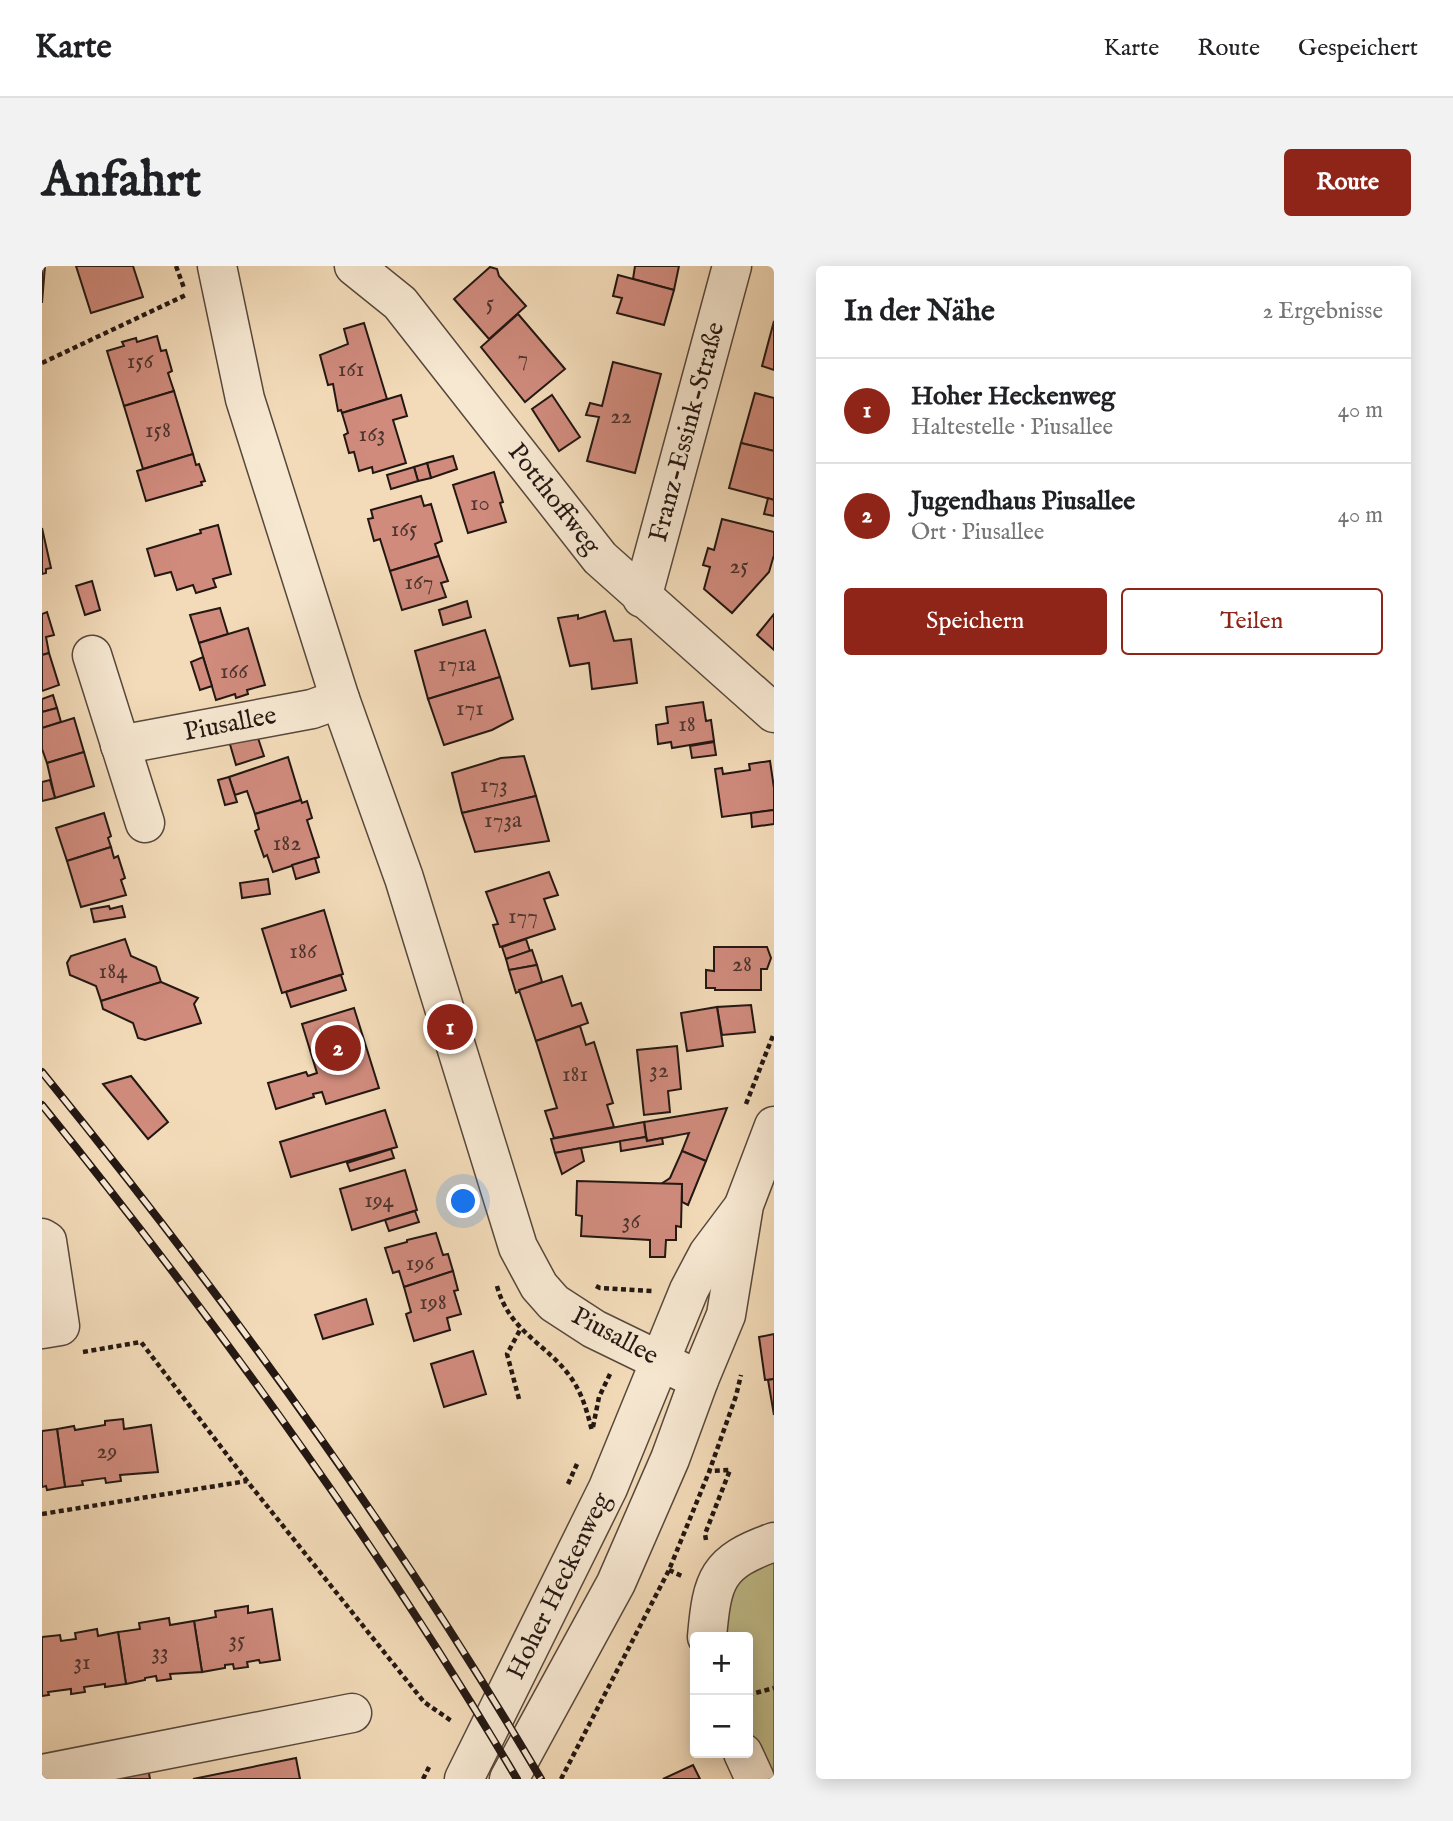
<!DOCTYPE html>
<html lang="de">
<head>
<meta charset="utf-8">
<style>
	:root { --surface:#fff; --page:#f2f2f2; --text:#202124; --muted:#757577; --line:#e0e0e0; --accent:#8f2418 }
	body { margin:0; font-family:"IM FELL English",serif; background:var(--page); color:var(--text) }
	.controls { position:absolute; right:21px; bottom:21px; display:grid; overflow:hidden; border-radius:7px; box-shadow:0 4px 18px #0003 }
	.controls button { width:63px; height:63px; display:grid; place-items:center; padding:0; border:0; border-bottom:2px solid var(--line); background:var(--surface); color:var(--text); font:35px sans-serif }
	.you { position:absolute; left:422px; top:936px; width:24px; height:24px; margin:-18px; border:5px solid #fff; border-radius:50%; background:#1a73e8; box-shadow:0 0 0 10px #1a73e833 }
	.badge { display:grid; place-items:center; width:46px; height:46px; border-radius:50%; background:var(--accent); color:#fff; font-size:23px; font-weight:700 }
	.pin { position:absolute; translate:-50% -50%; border:4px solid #fff; box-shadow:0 2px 7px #0006 }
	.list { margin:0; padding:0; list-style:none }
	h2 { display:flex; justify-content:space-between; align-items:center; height:91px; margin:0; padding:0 28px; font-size:30px }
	h2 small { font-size:23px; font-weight:400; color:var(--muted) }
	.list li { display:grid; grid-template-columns:46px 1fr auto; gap:21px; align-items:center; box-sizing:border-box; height:105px; padding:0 28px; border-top:2px solid var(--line) }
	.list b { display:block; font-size:26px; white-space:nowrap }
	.list p { margin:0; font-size:23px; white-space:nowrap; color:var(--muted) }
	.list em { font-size:23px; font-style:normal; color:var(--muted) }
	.actions { display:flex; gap:14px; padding:21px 28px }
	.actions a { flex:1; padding:16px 0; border:2px solid var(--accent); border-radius:7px; text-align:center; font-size:24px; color:var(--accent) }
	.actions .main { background:var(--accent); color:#fff }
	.map { position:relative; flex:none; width:732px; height:1513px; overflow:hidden; border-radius:7px }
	header { display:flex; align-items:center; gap:42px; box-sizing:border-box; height:98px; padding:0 35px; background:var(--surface); border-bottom:2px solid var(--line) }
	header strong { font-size:33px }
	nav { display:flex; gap:38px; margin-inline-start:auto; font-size:24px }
	.intro { display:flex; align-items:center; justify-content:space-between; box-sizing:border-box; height:168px; padding:0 42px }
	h1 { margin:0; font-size:49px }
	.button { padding:18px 32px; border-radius:7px; background:var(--accent); color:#fff; font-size:24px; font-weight:700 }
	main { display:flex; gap:42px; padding:0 42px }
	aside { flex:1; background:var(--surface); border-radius:7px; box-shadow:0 4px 18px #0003 }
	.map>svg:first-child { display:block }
	.green { fill:#c1be8b; stroke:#726a4f; stroke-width:2 }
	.building { fill:#d08b7d; stroke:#231713; stroke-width:2 }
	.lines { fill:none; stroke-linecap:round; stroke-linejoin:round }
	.minor-casing { stroke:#57483c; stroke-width:41 }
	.path { stroke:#231713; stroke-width:4.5; stroke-dasharray:5 3.5; stroke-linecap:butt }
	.minor { stroke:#f7e8d2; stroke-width:38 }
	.rail-casing { stroke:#231713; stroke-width:8 }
	.rail { stroke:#f7e8d2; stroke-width:5; stroke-dasharray:16; stroke-linecap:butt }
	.labels { text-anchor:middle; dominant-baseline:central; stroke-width:6; stroke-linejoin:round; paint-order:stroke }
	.number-label { font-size:23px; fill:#4e342e }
	.street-label { font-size:26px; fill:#231713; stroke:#f7e8d2 }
</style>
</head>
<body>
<header>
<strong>Karte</strong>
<nav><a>Karte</a><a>Route</a><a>Gespeichert</a></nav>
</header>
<div class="intro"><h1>Anfahrt</h1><a class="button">Route</a></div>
<main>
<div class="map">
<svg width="732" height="1513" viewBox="0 0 732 1513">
	<rect width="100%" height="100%" fill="#f3dbb9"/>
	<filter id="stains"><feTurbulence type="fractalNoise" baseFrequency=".00286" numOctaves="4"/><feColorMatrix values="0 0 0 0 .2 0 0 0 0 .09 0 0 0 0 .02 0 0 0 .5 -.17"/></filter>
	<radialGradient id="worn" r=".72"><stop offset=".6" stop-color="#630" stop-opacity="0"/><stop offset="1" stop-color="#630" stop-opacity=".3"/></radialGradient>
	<path class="green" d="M732 1287V1513H724L706 1476V1371H674L691 1309Z"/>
	<g class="building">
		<path d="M0 0H3L0 37Z"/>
		<path d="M34 0H91L101 31 49 47Z"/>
		<path d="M593 0H637L632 24 591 13Z"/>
		<path d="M448 1 455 3 457 10 484 40 447 73 412 33Z"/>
		<path d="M576 9 632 24 622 59 575 47 580 32 571 30Z"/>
		<path d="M476 48 523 103 483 136 439 81Z"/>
		<path d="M732 55V104L720 100Z"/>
		<path d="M322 57 345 133 300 147 299 144 296 145 291 118 286 119 278 89 306 78 302 63Z"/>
		<path d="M115 70 119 85 124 84 130 105 126 107 132 125 82 140 65 85 82 80 80 76 94 72 95 76Z"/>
		<path d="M571 96 619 108 593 207 545 195 557 151 544 149 548 137 560 140Z"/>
		<path d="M132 125 151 188 101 203 82 140Z"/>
		<path d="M713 127 732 132V185L699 177Z"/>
		<path d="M359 129 365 150 351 154 364 197 331 207 330 201 317 205 312 186 307 187 302 169 306 167 300 147Z"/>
		<path d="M510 129 538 171 517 185 490 143Z"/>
		<path d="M699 177 732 185V234L687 222Z"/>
		<path d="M151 188 154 199 157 198 163 215 159 216 160 219 104 235 95 205Z"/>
		<path d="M411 190 415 203 389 212 385 197Z"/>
		<path d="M385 197 389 212 376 215 372 201Z"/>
		<path d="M372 201 376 215 349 223 345 209Z"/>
		<path d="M452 206 461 236 458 237 464 256 426 267 411 219Z"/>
		<path d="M379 230 382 240 389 238 400 275 393 278 397 290 348 305 338 273 332 275 326 253 331 252 329 244Z"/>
		<path d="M726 232 732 234V250L722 248Z"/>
		<path d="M680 253 732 266V289L727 306 690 347 662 323 668 301 661 299 666 282 672 284Z"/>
		<path d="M176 259 189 308 171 313 174 321 154 327 151 319 135 324 129 306 113 310 105 283 159 267 158 264Z"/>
		<path d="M0 262 9 302 4 303V307L0 308Z"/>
		<path d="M397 290 406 315 399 317 404 331 360 344 348 305Z"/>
		<path d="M50 315 58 344 43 349 34 320Z"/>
		<path d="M425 335 429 351 401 359 397 344Z"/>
		<path d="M178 342 186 368 157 377 148 349Z"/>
		<path d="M563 345 572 375 589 373 595 417 550 423 547 397 528 400 516 352 536 349V353Z"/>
		<path d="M5 346 12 369 4 371 7 387 0 389V348Z"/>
		<path d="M732 348V384L715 369Z"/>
		<path d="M206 362 223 419 205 424 206 428 194 432 193 428 174 434 157 377Z"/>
		<path d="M443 364 458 411 386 433 373 385Z"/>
		<path d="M7 387 17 419 0 425V389Z"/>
		<path d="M161 391 170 420 158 424 149 396Z"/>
		<path d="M458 411 471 453 450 464 402 479 386 433Z"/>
		<path d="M11 429 15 442 0 446V433Z"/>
		<path d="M661 436 664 455 669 454 672 475 630 482 629 476 616 478 614 459 626 457 624 441Z"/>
		<path d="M15 442 19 456 0 462V446Z"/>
		<path d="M32 452 42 486 5 497 0 483V462Z"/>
		<path d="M214 466 222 490 194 499 187 475Z"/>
		<path d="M672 476 674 489 650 492 648 480Z"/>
		<path d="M42 486 52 520 13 532 5 497Z"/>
		<path d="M482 490 494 530 420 547 410 507 459 492Z"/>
		<path d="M246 491 259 534 213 548 205 525 193 529 187 511Z"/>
		<path d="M728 495 732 522V544L680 551 673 503 680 502 681 508 708 504 707 498Z"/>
		<path d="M187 511 195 536 183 539 176 514Z"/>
		<path d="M8 514 13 532 0 535V516Z"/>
		<path d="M494 530 507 575 433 586 420 547Z"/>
		<path d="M259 534 260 537 265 535 270 552 265 554 277 591 231 606 225 589 222 591 213 565 217 563 213 548Z"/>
		<path d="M732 544V558L710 561 709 547Z"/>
		<path d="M62 547 69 570 66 572 69 581 25 595 14 562Z"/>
		<path d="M69 581 72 592 76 590 83 612 79 614 84 629 39 641 25 595Z"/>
		<path d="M273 592 277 606 254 613 250 599Z"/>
		<path d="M507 606 516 629 502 633 513 663 458 681 451 659 456 658 444 626Z"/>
		<path d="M226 613 228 628 200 632 198 617Z"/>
		<path d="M67 640 68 643 80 640 83 651 52 656 49 643Z"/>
		<path d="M282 644 301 708 240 727 220 663Z"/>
		<path d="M83 673 89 690 114 701 119 716 59 735 54 720 28 709 25 697 29 690Z"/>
		<path d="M484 673 488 685 464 693 460 681Z"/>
		<path d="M672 681H725L729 692 725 703H719V724H673V722H664V704L672 705Z"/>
		<path d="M490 684 495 699 467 704 464 693Z"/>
		<path d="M495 699 500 716 474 727 467 704Z"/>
		<path d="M299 709 304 724 249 741 244 726Z"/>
		<path d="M520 710 530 740 539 737 546 757 494 775 477 724Z"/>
		<path d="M119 716 156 732 152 738 159 757 103 774 96 772 91 757 61 743 59 735Z"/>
		<path d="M709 739 713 766 680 769 675 741Z"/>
		<path d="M675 741 681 780 645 785 639 747Z"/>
		<path d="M312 742 337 822 284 838 280 826 271 828 272 831 234 843 226 817 264 806 266 810 275 807 260 758Z"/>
		<path d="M538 760 544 779 552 776 571 837 565 839 572 861 512 872 503 845 515 842 494 775Z"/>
		<path d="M635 780 639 823 626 825 628 846 602 849 595 784Z"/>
		<path d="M89 810 126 856 106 873 61 818Z"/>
		<path d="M685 842 664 895 640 885 647 867 605 875 602 856Z"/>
		<path d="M343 844 355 881 249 911 238 876Z"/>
		<path d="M602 856 604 871 539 882 513 887 509 873Z"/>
		<path d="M604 871 605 875 620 872 621 878 579 885 578 875Z"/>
		<path d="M539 882 542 895 520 908 513 887Z"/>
		<path d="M349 883 352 892 308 905 305 897Z"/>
		<path d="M640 885 664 895 646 939 640 936V918H619L628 912Z"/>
		<path d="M363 904 375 944 310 964 298 923Z"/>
		<path d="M535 915 640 918 639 961 634 960V974H624L623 991H608V974L539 970 540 950 534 949Z"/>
		<path d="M373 945 377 956 347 965 343 954Z"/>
		<path d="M394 967 401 989 406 988 411 1005 362 1021 357 1005 351 1007 343 982 365 976V974Z"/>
		<path d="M411 1005 416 1024 412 1025 419 1048 405 1052 408 1064 372 1075 364 1048 369 1046 362 1021Z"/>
		<path d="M324 1033 331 1058 281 1073 273 1049Z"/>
		<path d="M732 1068V1113L723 1114 717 1071Z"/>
		<path d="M431 1085 444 1128 402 1141 389 1098Z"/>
		<path d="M732 1113V1149L726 1114Z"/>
		<path d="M81 1153 82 1163 109 1159 116 1206 78 1209 79 1215 64 1217 63 1212 40 1215 41 1219 23 1221 15 1163 32 1160 33 1164 63 1159V1155Z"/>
		<path d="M15 1163 23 1221 5 1224 4 1220 0 1221V1165Z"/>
		<path d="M206 1340V1347L230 1343 238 1394 218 1397 217 1394 205 1396 206 1401 192 1403 191 1398 183 1399V1402L160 1406 152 1355 174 1351 173 1345Z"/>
		<path d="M127 1352 128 1359 152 1355 160 1406 128 1408 129 1413 115 1415 114 1410 103 1412V1414L84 1418 76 1366 98 1363 97 1357Z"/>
		<path d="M55 1363 56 1370 76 1366 84 1418 63 1421V1418L42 1421 43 1426 29 1428V1423L6 1426 7 1429 0 1430V1371L18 1369 19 1375 34 1373 33 1367Z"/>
		<path d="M254 1492 258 1513H151Z"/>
		<path d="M105 1496 108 1513H40Z"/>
		<path d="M651 1499 658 1513H621Z"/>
	</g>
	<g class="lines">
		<g class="minor-casing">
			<g id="minor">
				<path d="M175 0 203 133 298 433 362 612 476 981 497 1020 512 1037 552 1063 657 1114"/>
				<path d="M312 0 358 37 558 292 732 447"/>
				<path d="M600 332 690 0"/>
				<path d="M50 389 103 557"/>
				<path d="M78 479 270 443 298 433"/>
				<path d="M0 972 5 975 18 1060 0 1063"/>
				<path d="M665 1371C670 1313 675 1296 732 1276"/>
				<path d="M701 1487 713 1513"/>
				<path d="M0 1508 310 1447"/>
				<path d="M422 1513 566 1222 647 1024 666 988 699 944"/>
				<path d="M467 1513 574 1317 628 1193 657 1114 684 1049 702 939 732 860"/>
			</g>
		</g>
		<g class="path">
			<path d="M134 0 142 22"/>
			<path d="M0 97 146 28"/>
			<path d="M704 838 732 767"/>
			<path d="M455 1020C467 1065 503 1077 527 1109 540 1126 545 1145 550 1165"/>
			<path d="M554 1020 558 1022 610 1025"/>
			<path d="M41 1086 99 1076 205 1215 382 1436 411 1456"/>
			<path d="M477 1133 465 1088 478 1064"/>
			<path d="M551 1161 557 1131 569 1106"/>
			<path d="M526 1218 535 1198"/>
			<path d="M0 1248 205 1215"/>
			<path d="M664 1274 663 1268 688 1204 667 1205"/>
			<path d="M627 1304 642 1311"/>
			<path d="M706 1429 732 1422"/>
			<path d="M381 1513 388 1499"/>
			<path d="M519 1513 627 1304 667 1206 694 1130 699 1109"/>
		</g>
		<use href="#minor" class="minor"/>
		<g class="rail-casing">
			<g id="rail">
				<path d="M0 806C182 1030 353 1264 499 1513"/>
				<path d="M0 839C173 1053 335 1276 475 1513"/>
			</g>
		</g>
		<use href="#rail" class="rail"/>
	</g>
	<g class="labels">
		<g class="number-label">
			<text x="448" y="37">5</text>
			<text x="481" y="92">7</text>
			<text x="98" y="95">156</text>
			<text x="309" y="103">161</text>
			<text x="579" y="150">22</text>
			<text x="116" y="164">158</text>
			<text x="330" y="168">163</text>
			<text x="438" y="237">10</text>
			<text x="362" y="263">165</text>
			<text x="697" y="300">25</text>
			<text x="377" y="316">167</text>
			<text x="415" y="398">171a</text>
			<text x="192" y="405">166</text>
			<text x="428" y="442">171</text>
			<text x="645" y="458">18</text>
			<text x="452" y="519">173</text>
			<text x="461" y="554">173a</text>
			<text x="245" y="577">182</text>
			<text x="481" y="650">177</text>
			<text x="261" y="685">186</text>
			<text x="700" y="698">28</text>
			<text x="71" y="705">184</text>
			<text x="617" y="804">32</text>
			<text x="533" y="808">181</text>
			<text x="337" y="934">194</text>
			<text x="589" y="955">36</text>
			<text x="378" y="997">196</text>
			<text x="391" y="1036">198</text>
			<text x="65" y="1185">29</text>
			<text x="195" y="1374">35</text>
			<text x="118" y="1386">33</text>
			<text x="40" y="1396">31</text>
		</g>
		<g class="street-label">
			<text transform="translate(645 166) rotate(-75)">Franz-Essink-Straße</text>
			<text transform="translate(512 233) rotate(52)">Potthoffweg</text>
			<text transform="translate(188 458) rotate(-11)">Piusallee</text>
			<text transform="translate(573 1070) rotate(28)">Piusallee</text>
			<text transform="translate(517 1320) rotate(-64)">Hoher Heckenweg</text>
		</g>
	</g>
	<rect width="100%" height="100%" filter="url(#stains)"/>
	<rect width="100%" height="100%" fill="url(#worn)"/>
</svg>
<div class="controls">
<button>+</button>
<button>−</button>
</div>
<div class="you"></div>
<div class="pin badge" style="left:408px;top:761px">1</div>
<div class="pin badge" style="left:296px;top:782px">2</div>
</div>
<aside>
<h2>In der Nähe<small>2 Ergebnisse</small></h2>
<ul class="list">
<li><span class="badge">1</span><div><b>Hoher Heckenweg</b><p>Haltestelle · Piusallee</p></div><em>40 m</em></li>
<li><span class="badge">2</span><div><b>Jugendhaus Piusallee</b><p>Ort · Piusallee</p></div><em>40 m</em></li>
</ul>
<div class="actions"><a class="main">Speichern</a><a>Teilen</a></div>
</aside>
</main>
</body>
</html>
